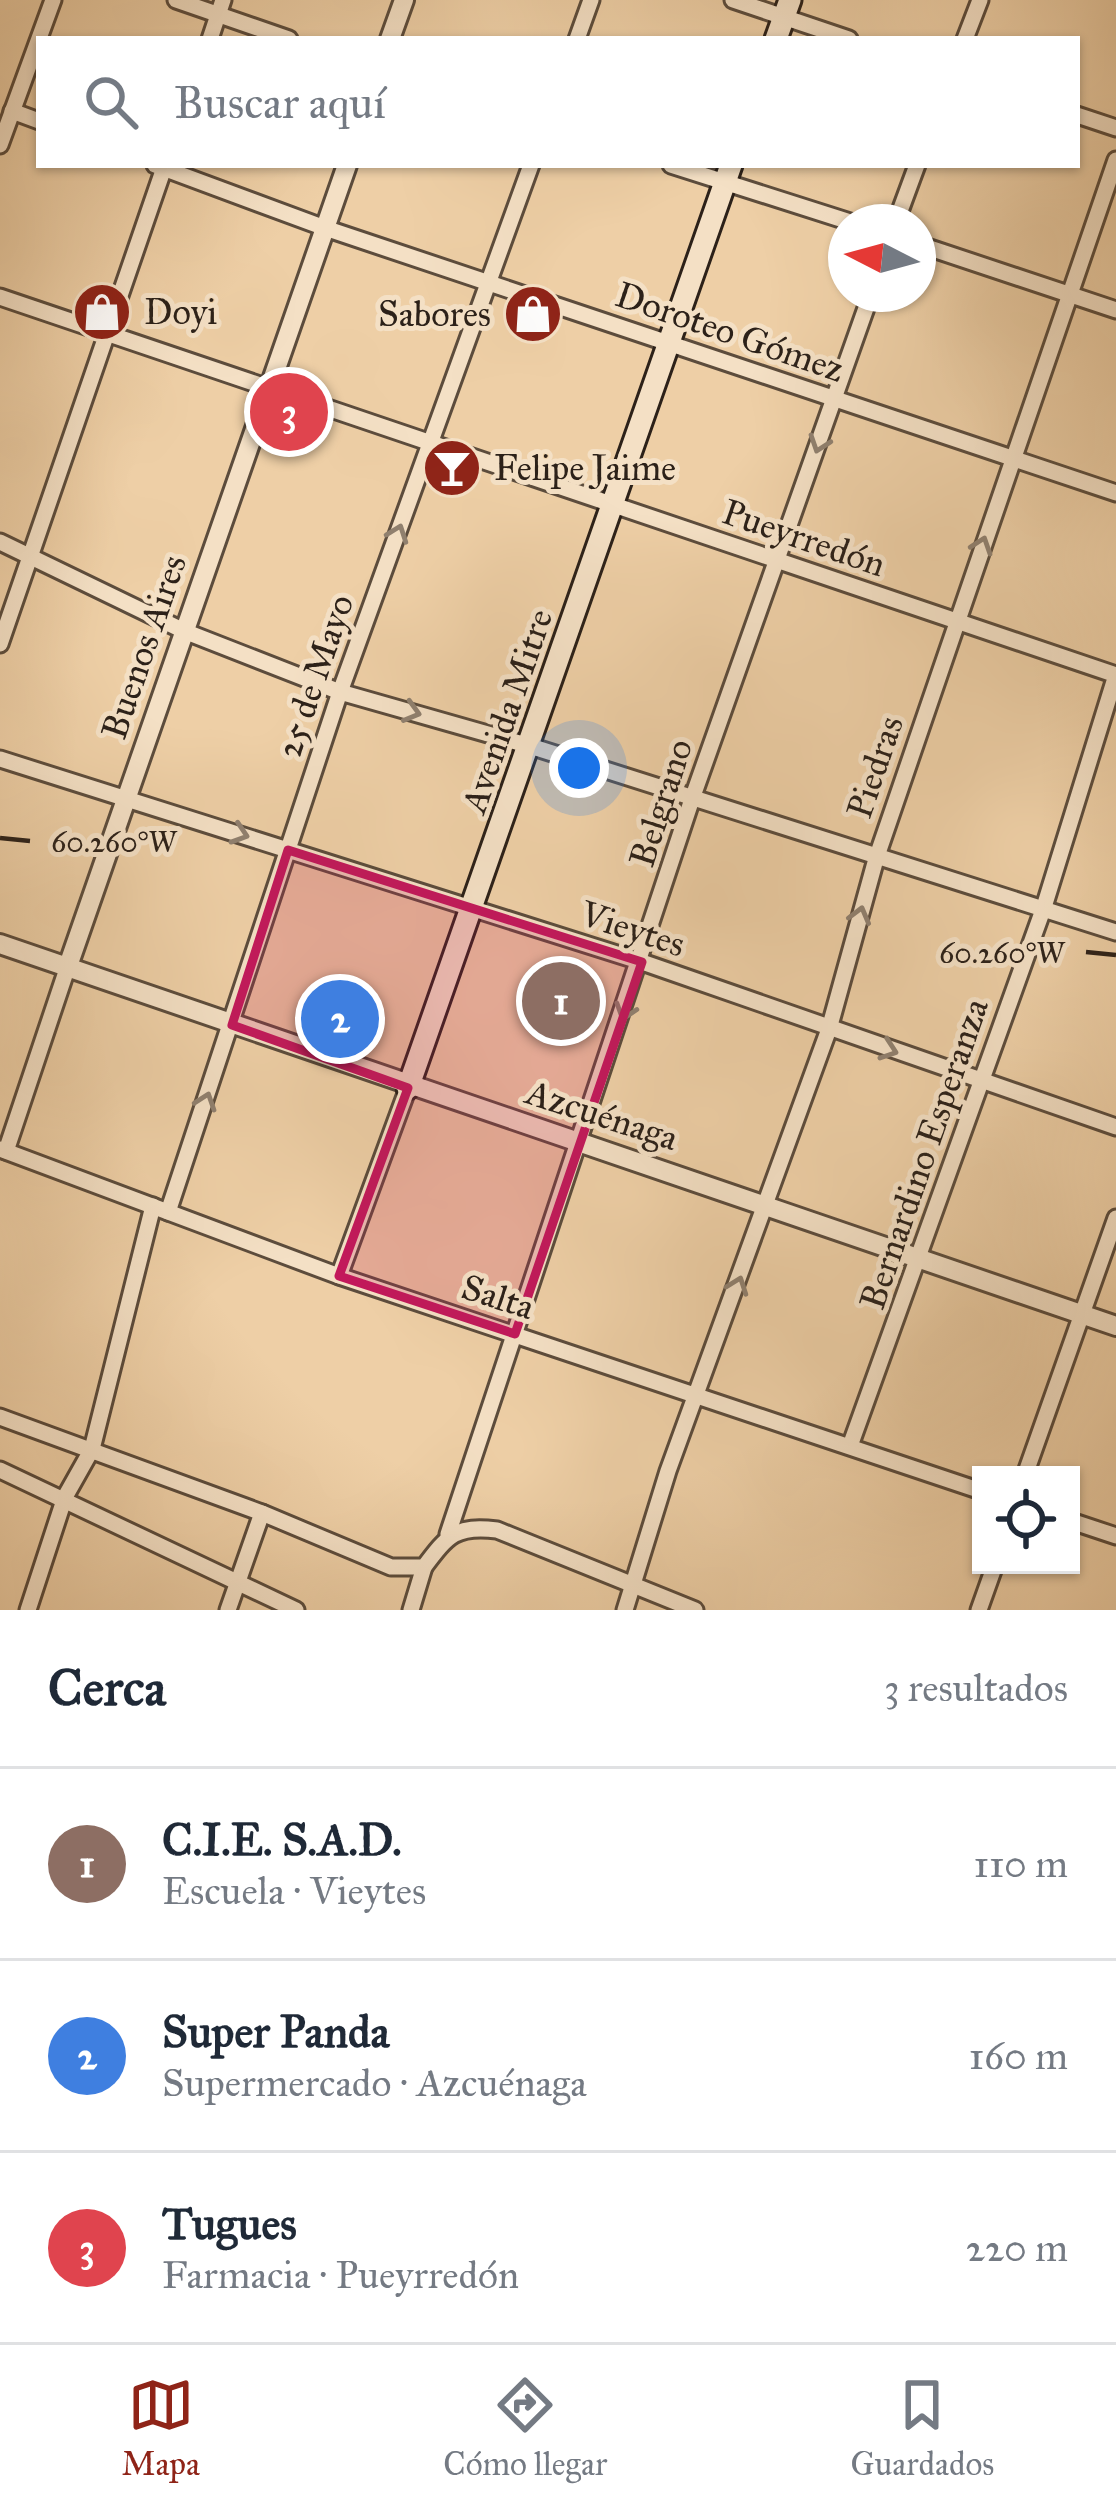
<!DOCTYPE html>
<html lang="es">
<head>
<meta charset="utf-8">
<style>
	:root { --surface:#fff; --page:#f6f6f7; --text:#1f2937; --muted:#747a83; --line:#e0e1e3; --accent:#8f2418 }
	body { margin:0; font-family:"IM FELL Great Primer",serif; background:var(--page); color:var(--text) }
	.controls { position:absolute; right:36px; bottom:36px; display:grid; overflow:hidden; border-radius:0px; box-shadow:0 3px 9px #0004 }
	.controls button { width:108px; height:108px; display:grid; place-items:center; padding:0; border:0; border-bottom:3px solid var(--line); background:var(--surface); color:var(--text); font:60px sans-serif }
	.compass { position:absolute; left:828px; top:204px; width:108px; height:108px; border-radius:50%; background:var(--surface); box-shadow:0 3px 9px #0004; rotate:276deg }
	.you { position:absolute; left:579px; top:768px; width:42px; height:42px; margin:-30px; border:9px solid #fff; border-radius:50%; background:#1a73e8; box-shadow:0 0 0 18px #1a73e833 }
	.badge { display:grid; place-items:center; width:78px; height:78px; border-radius:50%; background:var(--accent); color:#fff; font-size:39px; font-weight:700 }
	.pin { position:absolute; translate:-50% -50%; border:6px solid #fff; box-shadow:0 3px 12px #0006 }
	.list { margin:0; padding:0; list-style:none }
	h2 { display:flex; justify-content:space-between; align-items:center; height:156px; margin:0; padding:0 48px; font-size:51px }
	h2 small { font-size:39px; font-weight:400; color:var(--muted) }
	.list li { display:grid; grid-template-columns:78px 1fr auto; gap:36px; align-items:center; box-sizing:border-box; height:192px; padding:0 48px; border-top:3px solid var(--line) }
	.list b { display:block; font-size:45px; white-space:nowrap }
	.list p { margin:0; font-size:39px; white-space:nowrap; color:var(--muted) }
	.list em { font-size:39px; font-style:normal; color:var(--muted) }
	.icon { flex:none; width:66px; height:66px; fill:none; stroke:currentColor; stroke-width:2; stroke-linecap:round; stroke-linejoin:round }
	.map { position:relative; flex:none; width:1116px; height:1610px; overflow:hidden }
	.search { position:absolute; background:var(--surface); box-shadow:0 3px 9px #0004; left:36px; right:36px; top:36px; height:132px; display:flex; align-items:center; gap:30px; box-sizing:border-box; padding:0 42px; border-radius:0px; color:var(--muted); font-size:45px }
	.sheet { height:732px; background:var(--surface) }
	nav { display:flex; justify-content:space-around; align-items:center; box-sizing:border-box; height:168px; border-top:3px solid var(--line); background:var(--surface); font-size:33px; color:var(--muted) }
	nav a { display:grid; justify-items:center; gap:6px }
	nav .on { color:var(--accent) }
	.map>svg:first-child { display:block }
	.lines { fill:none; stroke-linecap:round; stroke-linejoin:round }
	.minor-casing { stroke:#5c4c3c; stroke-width:21 }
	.tertiary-casing { stroke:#5c4c3c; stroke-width:24 }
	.secondary-casing { stroke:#2c2119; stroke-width:27 }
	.minor { stroke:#f4e0c5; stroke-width:15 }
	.tertiary { stroke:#f4e0c5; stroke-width:18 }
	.secondary { stroke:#f4e0c5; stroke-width:21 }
	.oneway { stroke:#90806f }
	.marked { fill:#c2185b; fill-opacity:0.2; stroke:#c2185b; stroke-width:9; stroke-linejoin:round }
	.ticks { fill:none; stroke:#2c2119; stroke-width:4.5 }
	.labels { text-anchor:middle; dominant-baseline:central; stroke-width:10; stroke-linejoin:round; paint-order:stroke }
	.poi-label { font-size:36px; fill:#2c2119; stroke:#f4e0c5; text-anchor:start }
	.street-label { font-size:36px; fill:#2c2119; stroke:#f4e0c5 }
	.ticks-label { font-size:30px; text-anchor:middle; fill:#2c2119; stroke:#f4e0c5; stroke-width:10; stroke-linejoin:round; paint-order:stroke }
</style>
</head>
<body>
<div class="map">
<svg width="1116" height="1610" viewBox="0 0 1116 1610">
	<rect width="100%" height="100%" fill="#eecfa6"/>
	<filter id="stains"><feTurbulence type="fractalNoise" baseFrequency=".00167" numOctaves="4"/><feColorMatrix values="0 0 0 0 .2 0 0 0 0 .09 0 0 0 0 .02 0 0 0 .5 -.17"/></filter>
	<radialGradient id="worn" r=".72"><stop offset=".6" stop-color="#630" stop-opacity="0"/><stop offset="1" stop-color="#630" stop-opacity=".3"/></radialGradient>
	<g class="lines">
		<g class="minor-casing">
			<g id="minor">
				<path d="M176 0 289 39"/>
				<path d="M733 0 849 39"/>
				<path d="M210 39 223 0"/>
				<path d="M577 39 591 0"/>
				<path d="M965 39 980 0"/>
				<path d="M12 111 39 121"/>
				<path d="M1077 115 1116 128"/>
				<path d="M0 145 53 0"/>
				<path d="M155 165 325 228 1116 493"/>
				<path d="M671 165 850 222"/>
				<path d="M896 222 917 165"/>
				<path d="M918 244 1116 310"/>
				<path d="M0 297 1116 675"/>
				<path d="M0 542 184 631 340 692 530 746 1116 932"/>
				<path d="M0 644 165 165"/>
				<path d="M0 759 642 962 1116 1127"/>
				<path d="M0 1149 339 1276 981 1491"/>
				<path d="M6 1151 68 966"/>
				<path d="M168 1212 340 692 531 165"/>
				<path d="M339 1276 408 1088"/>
				<path d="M0 1417 262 1513 391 1567H424C448 1535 456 1525 497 1530L695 1610"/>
				<path d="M850 1446 1044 907 1116 675"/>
				<path d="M0 1470 296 1610"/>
				<path d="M1025 1475 1116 1218"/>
				<path d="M1071 1521 1116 1536"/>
				<path d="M448 1534 692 799 871 294"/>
				<path d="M28 1610 65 1497 92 1449 153 1206"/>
				<path d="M228 1610 262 1513"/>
				<path d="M411 1610 424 1567"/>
				<path d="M625 1610 668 1471 829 1029 876 859 1116 160"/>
				<path d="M979 1610 995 1565"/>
			</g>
		</g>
		<g class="tertiary-casing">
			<g id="tertiary">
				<path d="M390 39 404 0"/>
				<path d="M0 944 1116 1326"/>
				<path d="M68 966 347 165"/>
			</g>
		</g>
		<g class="secondary-casing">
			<g id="secondary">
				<path d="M776 39 790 0"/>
				<path d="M408 1088 731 165"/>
			</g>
		</g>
		<use href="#minor" class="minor"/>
		<use href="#tertiary" class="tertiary"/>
		<use href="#secondary" class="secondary"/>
	</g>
	<defs><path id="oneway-chevron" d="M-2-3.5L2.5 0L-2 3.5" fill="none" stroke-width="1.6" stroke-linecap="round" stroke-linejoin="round" transform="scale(3)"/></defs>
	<g class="oneway">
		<use href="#oneway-chevron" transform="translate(819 444) rotate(109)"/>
		<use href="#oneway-chevron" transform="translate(398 533) rotate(-70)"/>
		<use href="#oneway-chevron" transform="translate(982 545) rotate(-71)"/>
		<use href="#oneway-chevron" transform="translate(412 712) rotate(16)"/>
		<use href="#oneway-chevron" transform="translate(240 834) rotate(18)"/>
		<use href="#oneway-chevron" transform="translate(860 915) rotate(-75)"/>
		<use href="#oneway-chevron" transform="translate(625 1012) rotate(108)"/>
		<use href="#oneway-chevron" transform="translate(889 1050) rotate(19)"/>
		<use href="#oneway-chevron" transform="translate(206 1101) rotate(-71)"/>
		<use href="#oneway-chevron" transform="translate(738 1285) rotate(-70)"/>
	</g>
	<path class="marked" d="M288 850 642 962 515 1334 339 1276 408 1088 232 1025Z"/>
	<path class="ticks" d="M0 838 30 841M1086 952 1116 955"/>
	<defs>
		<g id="shop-disc" transform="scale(3)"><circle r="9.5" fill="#8f2418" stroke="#f4e0c5"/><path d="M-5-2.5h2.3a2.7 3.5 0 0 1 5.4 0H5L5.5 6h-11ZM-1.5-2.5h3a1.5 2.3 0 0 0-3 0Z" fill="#fff"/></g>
		<g id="bar-disc" transform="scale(3)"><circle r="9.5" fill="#8f2418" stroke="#f4e0c5"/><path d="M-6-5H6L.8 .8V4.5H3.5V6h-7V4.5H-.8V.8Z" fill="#fff"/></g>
	</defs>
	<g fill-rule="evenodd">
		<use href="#shop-disc" x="102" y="312"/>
		<use href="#shop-disc" x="533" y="314"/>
		<use href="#bar-disc" x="452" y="468"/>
	</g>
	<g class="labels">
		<g class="poi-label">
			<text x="144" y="312">Doyi</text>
			<text x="491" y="314" text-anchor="end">Sabores</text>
			<text x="494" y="468">Felipe Jaime</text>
		</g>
		<g class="street-label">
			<text transform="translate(730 332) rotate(19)">Doroteo Gómez</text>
			<text transform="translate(804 538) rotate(19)">Pueyrredón</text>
			<text transform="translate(144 647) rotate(-71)">Buenos Aires</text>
			<text transform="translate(315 676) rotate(-71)">25 de Mayo</text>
			<text transform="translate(507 711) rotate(-71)">Avenida Mitre</text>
			<text transform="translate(875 767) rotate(-71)">Piedras</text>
			<text transform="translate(661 803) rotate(-72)">Belgrano</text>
			<text transform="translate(633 929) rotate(18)">Vieytes</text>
			<text transform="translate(602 1115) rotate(18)">Azcuénaga</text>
			<text transform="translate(924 1154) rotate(-71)">Bernardino Esperanza</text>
			<text transform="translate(498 1297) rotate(18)">Salta</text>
		</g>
	</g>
	<g class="ticks-label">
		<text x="114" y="852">60.260°W</text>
		<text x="1002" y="963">60.260°W</text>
	</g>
	<rect width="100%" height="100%" filter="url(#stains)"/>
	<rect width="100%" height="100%" fill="url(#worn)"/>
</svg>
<div class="controls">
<button><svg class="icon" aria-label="locate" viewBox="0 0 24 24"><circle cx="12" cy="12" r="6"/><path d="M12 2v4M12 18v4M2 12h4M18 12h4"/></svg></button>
</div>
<svg class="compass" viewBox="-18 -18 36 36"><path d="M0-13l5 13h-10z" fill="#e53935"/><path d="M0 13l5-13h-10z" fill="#747a83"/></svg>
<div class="you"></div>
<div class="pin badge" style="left:561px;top:1001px;background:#8d6e63">1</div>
<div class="pin badge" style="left:340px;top:1019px;background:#3f7fe0">2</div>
<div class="pin badge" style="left:289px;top:412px;background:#e0444e">3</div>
<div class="search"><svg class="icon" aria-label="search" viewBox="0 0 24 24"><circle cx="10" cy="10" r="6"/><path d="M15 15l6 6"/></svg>Buscar aquí</div>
</div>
<section class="sheet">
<h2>Cerca<small>3 resultados</small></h2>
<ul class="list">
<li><span class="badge" style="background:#8d6e63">1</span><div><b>C.I.E. S.A.D.</b><p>Escuela · Vieytes</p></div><em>110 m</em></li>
<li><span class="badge" style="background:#3f7fe0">2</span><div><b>Super Panda</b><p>Supermercado · Azcuénaga</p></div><em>160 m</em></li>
<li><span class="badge" style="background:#e0444e">3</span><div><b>Tugues</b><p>Farmacia · Pueyrredón</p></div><em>220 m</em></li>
</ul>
</section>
<nav>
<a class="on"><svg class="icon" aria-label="map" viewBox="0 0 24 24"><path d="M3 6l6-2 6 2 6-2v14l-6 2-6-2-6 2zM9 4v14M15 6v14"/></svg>Mapa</a>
<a><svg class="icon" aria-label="directions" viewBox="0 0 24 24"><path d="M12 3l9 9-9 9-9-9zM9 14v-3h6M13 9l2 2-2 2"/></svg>Cómo llegar</a>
<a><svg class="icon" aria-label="saved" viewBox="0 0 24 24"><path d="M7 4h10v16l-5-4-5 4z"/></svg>Guardados</a>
</nav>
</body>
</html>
